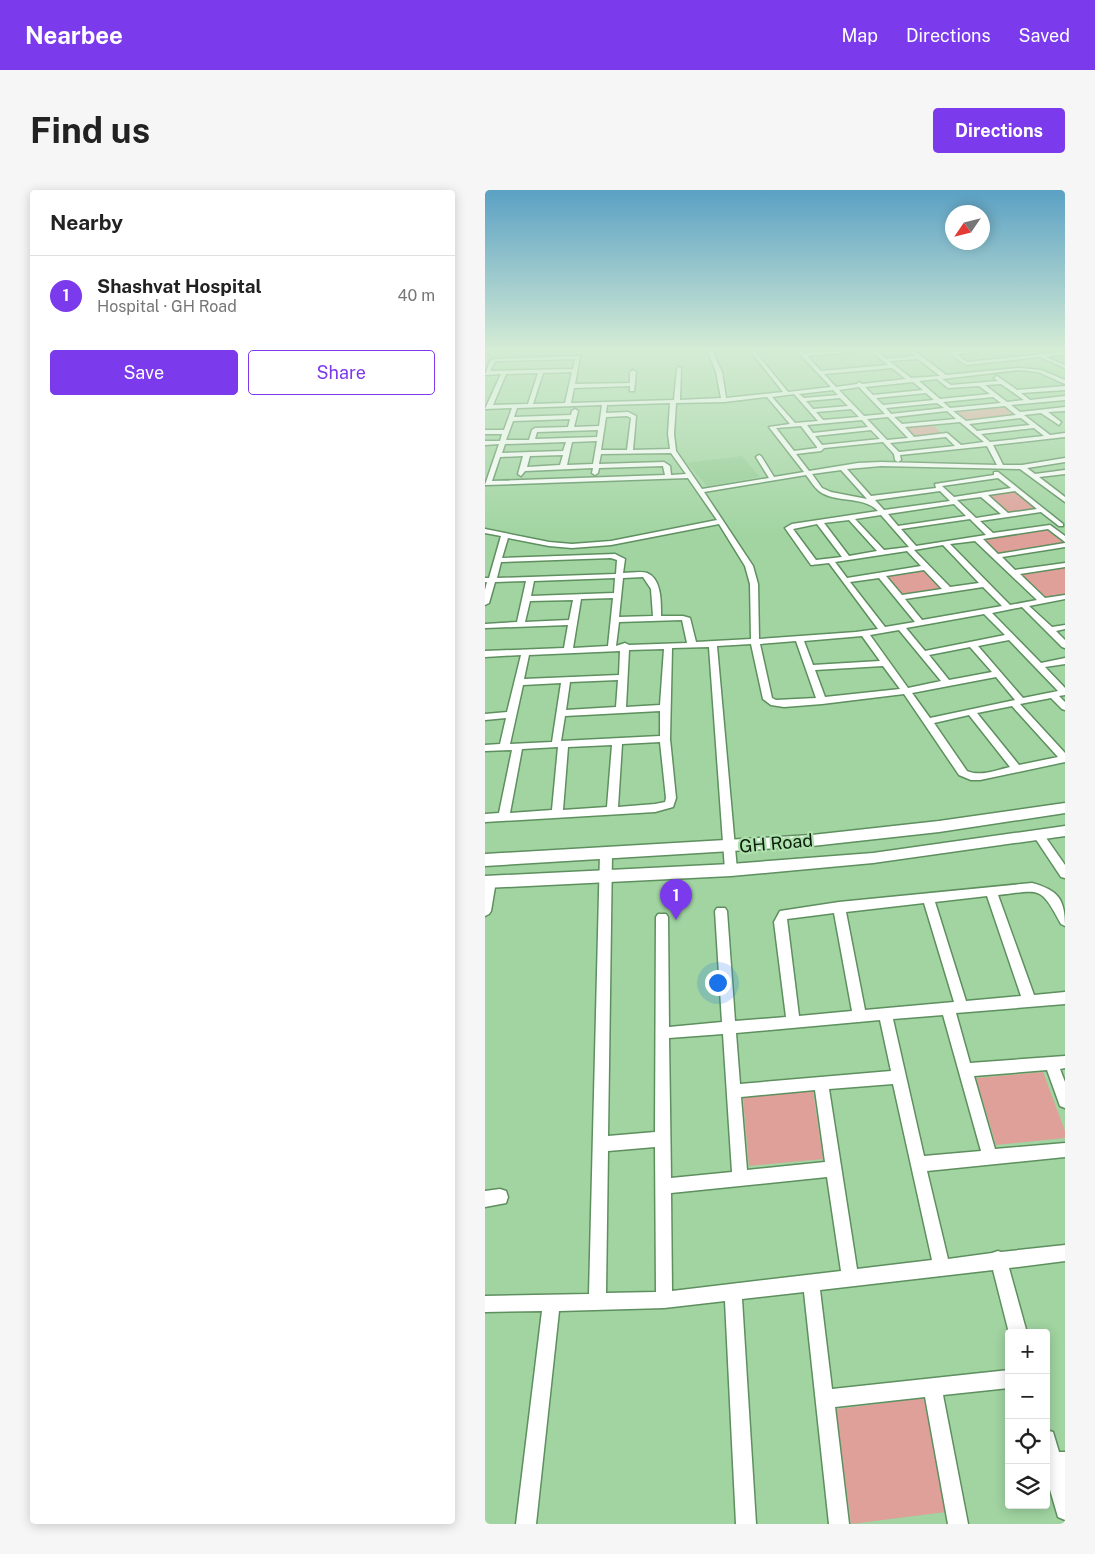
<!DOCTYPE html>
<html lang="en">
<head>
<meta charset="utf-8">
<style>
	:root { --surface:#fff; --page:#f6f6f6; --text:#222; --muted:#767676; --line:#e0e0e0; --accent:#7c3aed }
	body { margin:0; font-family:"Public Sans",sans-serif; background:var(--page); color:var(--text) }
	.controls { position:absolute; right:15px; bottom:15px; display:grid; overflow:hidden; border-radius:5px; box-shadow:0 2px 12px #0003 }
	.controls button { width:45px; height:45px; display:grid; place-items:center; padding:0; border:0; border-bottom:1px solid var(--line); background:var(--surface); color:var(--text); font:25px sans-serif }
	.compass { position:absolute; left:460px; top:15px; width:45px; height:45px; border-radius:50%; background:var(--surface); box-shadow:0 2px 12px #0003; rotate:235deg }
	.you { position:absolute; left:232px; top:792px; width:18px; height:18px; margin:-12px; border:4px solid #fff; border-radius:50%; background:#1a73e8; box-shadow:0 0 0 8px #1a73e833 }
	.badge { display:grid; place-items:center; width:32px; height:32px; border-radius:50%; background:var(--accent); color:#fff; font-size:16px; font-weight:700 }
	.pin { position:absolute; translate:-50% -41px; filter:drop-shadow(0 1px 2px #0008) }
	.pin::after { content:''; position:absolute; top:26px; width:18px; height:15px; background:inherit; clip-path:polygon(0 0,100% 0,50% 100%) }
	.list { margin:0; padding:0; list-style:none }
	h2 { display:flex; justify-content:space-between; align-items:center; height:65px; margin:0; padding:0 20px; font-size:21px }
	h2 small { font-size:16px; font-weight:400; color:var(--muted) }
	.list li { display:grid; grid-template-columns:32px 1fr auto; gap:15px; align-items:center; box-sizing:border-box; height:80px; padding:0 20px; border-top:1px solid var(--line) }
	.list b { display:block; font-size:19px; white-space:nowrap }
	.list p { margin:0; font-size:16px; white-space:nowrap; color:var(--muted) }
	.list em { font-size:16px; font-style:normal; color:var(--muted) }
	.actions { display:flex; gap:10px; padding:15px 20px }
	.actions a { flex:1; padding:11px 0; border:1px solid var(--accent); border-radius:5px; text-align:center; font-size:18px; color:var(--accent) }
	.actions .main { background:var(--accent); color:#fff }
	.icon { flex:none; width:28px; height:28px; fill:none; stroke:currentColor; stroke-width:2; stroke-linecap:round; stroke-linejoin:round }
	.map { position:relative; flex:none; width:580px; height:1334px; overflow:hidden; border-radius:5px }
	header { display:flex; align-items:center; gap:30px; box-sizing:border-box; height:70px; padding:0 25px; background:var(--accent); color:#fff }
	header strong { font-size:24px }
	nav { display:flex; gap:28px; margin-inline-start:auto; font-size:18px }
	.intro { display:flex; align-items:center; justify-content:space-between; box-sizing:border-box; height:120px; padding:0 30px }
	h1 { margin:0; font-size:35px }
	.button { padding:12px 22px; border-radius:5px; background:var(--accent); color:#fff; font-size:18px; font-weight:700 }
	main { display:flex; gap:30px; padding:0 30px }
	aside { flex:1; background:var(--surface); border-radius:5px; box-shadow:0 2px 12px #0003 }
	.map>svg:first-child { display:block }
	.built { fill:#93cb93 }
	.green { fill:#dfa09a }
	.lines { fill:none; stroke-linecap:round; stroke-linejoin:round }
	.street-casing { stroke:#5e8f5f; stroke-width:3 }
	.secondary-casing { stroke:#5e8f5f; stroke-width:3 }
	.street { fill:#fff; fill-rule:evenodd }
	.secondary { fill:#fff; fill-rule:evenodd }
	.labels { text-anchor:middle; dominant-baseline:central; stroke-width:4.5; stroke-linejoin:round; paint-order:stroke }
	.street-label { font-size:18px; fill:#0a1e0b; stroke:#aee1ad }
</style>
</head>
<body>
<header>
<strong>Nearbee</strong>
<nav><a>Map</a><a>Directions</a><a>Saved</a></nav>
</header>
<div class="intro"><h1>Find us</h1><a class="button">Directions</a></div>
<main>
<aside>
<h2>Nearby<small></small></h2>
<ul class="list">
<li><span class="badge">1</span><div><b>Shashvat Hospital</b><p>Hospital · GH Road</p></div><em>40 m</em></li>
</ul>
<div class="actions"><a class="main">Save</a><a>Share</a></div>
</aside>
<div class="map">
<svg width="580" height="1334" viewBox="0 0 580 1334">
	<rect width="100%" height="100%" fill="#a1d4a1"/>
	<path class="built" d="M257 266 275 287 222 296 202 273Z"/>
	<g class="green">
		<path d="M519 216 533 226 483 231 470 221Z"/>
		<path d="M447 234 458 245 430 247 419 237Z"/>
		<path d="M531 301 552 319 523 323 502 305Z"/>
		<path d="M564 339 579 353 512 363 498 349Z"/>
		<path d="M580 376V404L559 407 535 384Z"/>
		<path d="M439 380 456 399 418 405 402 386Z"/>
		<path d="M558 882 580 941V948L511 955 491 888Z"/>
		<path d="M328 901 338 969 264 976 258 907Z"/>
		<path d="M439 1208 461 1322 366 1334 351 1219Z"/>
	</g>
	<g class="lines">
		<g class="street-casing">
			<g id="street">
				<path d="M222 159H226L237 182 241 208 298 202 264 159H268L303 202 346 197 310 159H314L319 163 389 159 401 169 430 166 422 159H427L461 185 534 178 556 180 580 190V194L553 182 534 180 457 189 466 195 513 191 509 188 512 186 532 200 580 196V200L536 203 545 210 580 206V210L526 215 535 222 580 217V221L563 222 576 232 574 235 556 223 539 225 565 245 580 243V247L508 255 518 275H537L580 268V272L542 278 550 284 580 280V284L554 287 580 307V312L535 279 396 276 362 279 386 306 451 298 450 294 509 285V282H513L578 334V336H574L556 322 495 331 508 343 565 335 580 346V352L563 339 498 349 513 364 580 353V357L517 367 530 380 580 373V377L535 384 560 408 580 405V409L544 416 567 437 580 435V439L571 441 580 450V458L577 457 537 417 507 423 556 473 580 468V474L560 477 580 498V505L574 506 580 512V520L577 519 566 508 535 514 580 563V572L495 590H486L474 585 419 504 337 514 299 517 286 515 278 509 266 454 232 456 252 680 250 683H242L240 680 224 457 187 458 185 549 191 608 188 617 170 622 0 632V624L14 623 27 560 0 561V555L15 554 21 528 0 530V524L22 522 36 465 0 467V461L79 458 83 435 0 438V434L32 432 41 391 10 392 4 413 0 415V400L2 392H0V388H4L16 346 0 343V339L64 352 87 354 126 351 232 330 203 288 0 295 14 254 0 255V251H15L17 244H0V240H19L27 218 0 219 16 184 0 185 5 171 10 169 95 166 90 194 145 193V182L148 180 151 182 149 201H145V196L89 198 86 213 189 210 192 178 194 177 196 178 195 210 236 208 231 182ZM385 160 403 175 336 181 322 166ZM90 169 88 179 5 181 10 171ZM433 169 455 186 426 188 404 171ZM407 178 421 189 377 194 374 192 372 194 351 197 339 184ZM87 182 80 213 48 214 58 183ZM53 183 43 214 8 215 21 184ZM452 189 463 198 494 196 505 204 455 209 434 191ZM428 192 438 200 388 205 380 197ZM516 194 539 210 522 212 500 195ZM374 197 400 224 379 226 354 200ZM348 200 353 205 319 208 314 204ZM441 203 449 210 398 215 391 208ZM309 204 333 231 310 233 287 207ZM282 207 305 234 284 237 319 282 289 287 276 266 274 265 271 267 284 288 217 299 191 261 189 244 191 213 239 212ZM508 207 516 213 465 218 458 212ZM355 208 363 216 328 219 321 211ZM185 213 183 244 185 259 148 260 151 226 143 222 121 223 122 215ZM452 213 459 218 406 224 401 218ZM117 215 114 236 89 237 93 221 90 219 87 221 86 225 29 227 32 218ZM520 216 531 225 481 231 468 221ZM366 219 374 227 338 230 331 222ZM462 221 471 229 417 234 409 227ZM142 226 146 228 142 260H116L121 227ZM403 227 423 248 402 250 382 229ZM536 228 545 235 492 241 484 234ZM85 229 83 237 50 238 47 240 44 250H21L28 231ZM377 230 383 237 328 243 322 235ZM475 232 499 252 476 255 462 243 429 247 420 237ZM316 236 332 257V258L309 261 291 238ZM549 238 559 246 505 252 496 244ZM113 240 112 247 50 249 52 242ZM386 240 395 249 337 255 330 246ZM461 247 470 256 414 262 405 253ZM112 251 108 274 82 275 87 252ZM81 252 78 261 17 263 20 254ZM398 252 409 264 410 270 413 272 416 270 415 265 502 256 512 275 396 272 373 273 324 281 311 264 336 261 339 258ZM186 263 201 284 186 285 185 276 179 272 114 274 116 264ZM78 265 75 275 42 277 45 266ZM38 266 33 284 36 286 40 281 108 278 107 283 110 285 113 283 114 278 178 276 180 285 7 291 15 267ZM356 280 382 309 346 302 337 298 327 284ZM321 285C325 290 329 297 334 301 351 314 378 305 393 321L307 334 300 338 326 375 344 373 393 439 371 442 274 449 273 394 268 376 219 302ZM513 288 526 298 469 307 457 296ZM455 301 465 311 399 320 390 310ZM530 301 552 319 523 323 503 305ZM496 307 516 324 491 328 472 310ZM469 314 481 326 413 336 403 324ZM396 325 424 357 399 360 370 329ZM485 329 501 345 431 356 416 339ZM364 330 392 361 364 366 339 333ZM234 334 260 376 265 394 266 449 211 452 205 428 198 426H176C176 413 177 389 162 383 156 381 145 383 138 383L140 369 130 364 17 368 23 348 64 356 87 358 126 355ZM332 334 357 367 331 370 308 339ZM490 351 552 410 525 415 465 354ZM458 355 494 393 465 397 429 360ZM422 361 436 376 362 388 350 372ZM126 368 132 370 131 384 12 388 16 372ZM439 380 457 399 417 405 401 386ZM158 387 166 399 168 426 134 427 138 388ZM130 388 129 403 46 406 49 391ZM394 388 430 432 400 437 365 392ZM498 397 517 416 437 430 420 409ZM128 408 123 456 88 458 96 409ZM88 410 84 430 40 432 45 411ZM499 424 520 445 440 461 421 438ZM197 430 202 453 144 455 140 453 131 456 134 432ZM414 440 456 491 423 498 385 445ZM377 446 395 471 328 475 319 451ZM524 450 573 501 538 508 493 456ZM311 451 331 508 291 510 287 508 275 454ZM485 457 507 482 464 490 444 465ZM179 459 175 515 141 517 144 460ZM135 461 134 485 39 489 44 465ZM398 476 415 499 340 507 330 480ZM511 487 530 510 445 528 427 503ZM133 490 131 517 81 520 85 492ZM76 493 67 552 25 554 38 495ZM527 516 573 567 534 575 492 523ZM175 521V546L76 551 80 526ZM484 525 525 577C511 580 495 587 482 581L449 533ZM175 552 181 608 180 612 170 614 133 617 137 554ZM127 555 122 617 78 620 83 557ZM73 557 67 620 25 623 37 559Z"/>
				<path d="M459 159H464L467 162 519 159 471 164 482 172 580 162V164L560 167 580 175V178L555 167 481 175Z"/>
				<path d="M553 641 557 642 580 675V688L576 687 548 645Z"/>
				<path d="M121 659 127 663 123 946 170 942 171 727 173 724H181L183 727 184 837 237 832 230 721 232 718H240L242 721 250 831 301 827 289 732 295 721 354 712 547 693C573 700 580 709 580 736L576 734C555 695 556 700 513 705L549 805 580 802V814L471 823 485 873 580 866V878L575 879 580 892V918L575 916 562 880 489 886 510 959 580 953V967L442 981 463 1069 507 1063 513 1061 516 1062 580 1055V1071L524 1078 542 1143H524L508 1080 335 1100 347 1199 524 1180V1198L458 1205 483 1334H463L440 1207 350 1217 364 1334H344L319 1102 257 1109 271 1334H251L240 1111 179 1118 74 1121 51 1334H31L57 1121 0 1122V1106L104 1104 115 663ZM502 706 536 806 481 811 450 712ZM439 713 469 812 380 820 361 722ZM349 723 367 821 314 826 302 729ZM458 825 496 961 439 966 408 829ZM395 830 406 881 255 894 251 843ZM238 844 247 982 186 988 184 848ZM408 894 447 1070 372 1079 344 899ZM330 900 340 972 262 980 256 907ZM170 957 171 1102 121 1103 123 961ZM342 987 356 1081 187 1101 186 1003Z"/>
				<path d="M5 687 9 688 11 691 6 721 4 724 0 726V690Z"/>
				<path d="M15 999 21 1001 23 1007 21 1013 0 1017V1001Z"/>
				<path d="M561 1240 568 1242 574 1262H580V1330L573 1327 561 1286Z"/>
			</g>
		</g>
		<g class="secondary-casing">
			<g id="secondary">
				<path d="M580 613V623L454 642 327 656 0 676V664L327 645 454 631Z"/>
				<path d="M580 636V646L388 673 246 686 0 698V686L246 674 388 663Z"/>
			</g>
		</g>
		<use href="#street" class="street"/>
		<use href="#secondary" class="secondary"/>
	</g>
	<linearGradient id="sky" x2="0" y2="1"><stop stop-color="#5ba1c4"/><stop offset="0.46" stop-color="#d5ecd5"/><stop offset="1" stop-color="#d5ecd5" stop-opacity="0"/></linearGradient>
	<rect width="580" height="346" fill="url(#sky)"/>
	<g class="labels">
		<g class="street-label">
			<text transform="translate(291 653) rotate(-5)">GH Road</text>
		</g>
	</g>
</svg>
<div class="controls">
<button>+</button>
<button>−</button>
<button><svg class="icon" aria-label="locate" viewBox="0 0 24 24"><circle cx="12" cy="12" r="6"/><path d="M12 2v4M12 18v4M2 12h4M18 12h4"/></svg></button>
<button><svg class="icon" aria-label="layers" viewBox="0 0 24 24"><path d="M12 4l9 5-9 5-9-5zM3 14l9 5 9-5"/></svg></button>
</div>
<svg class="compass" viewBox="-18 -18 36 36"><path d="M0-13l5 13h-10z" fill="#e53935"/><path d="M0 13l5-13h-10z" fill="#767676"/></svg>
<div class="you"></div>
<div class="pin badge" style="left:191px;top:730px">1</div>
</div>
</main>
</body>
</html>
